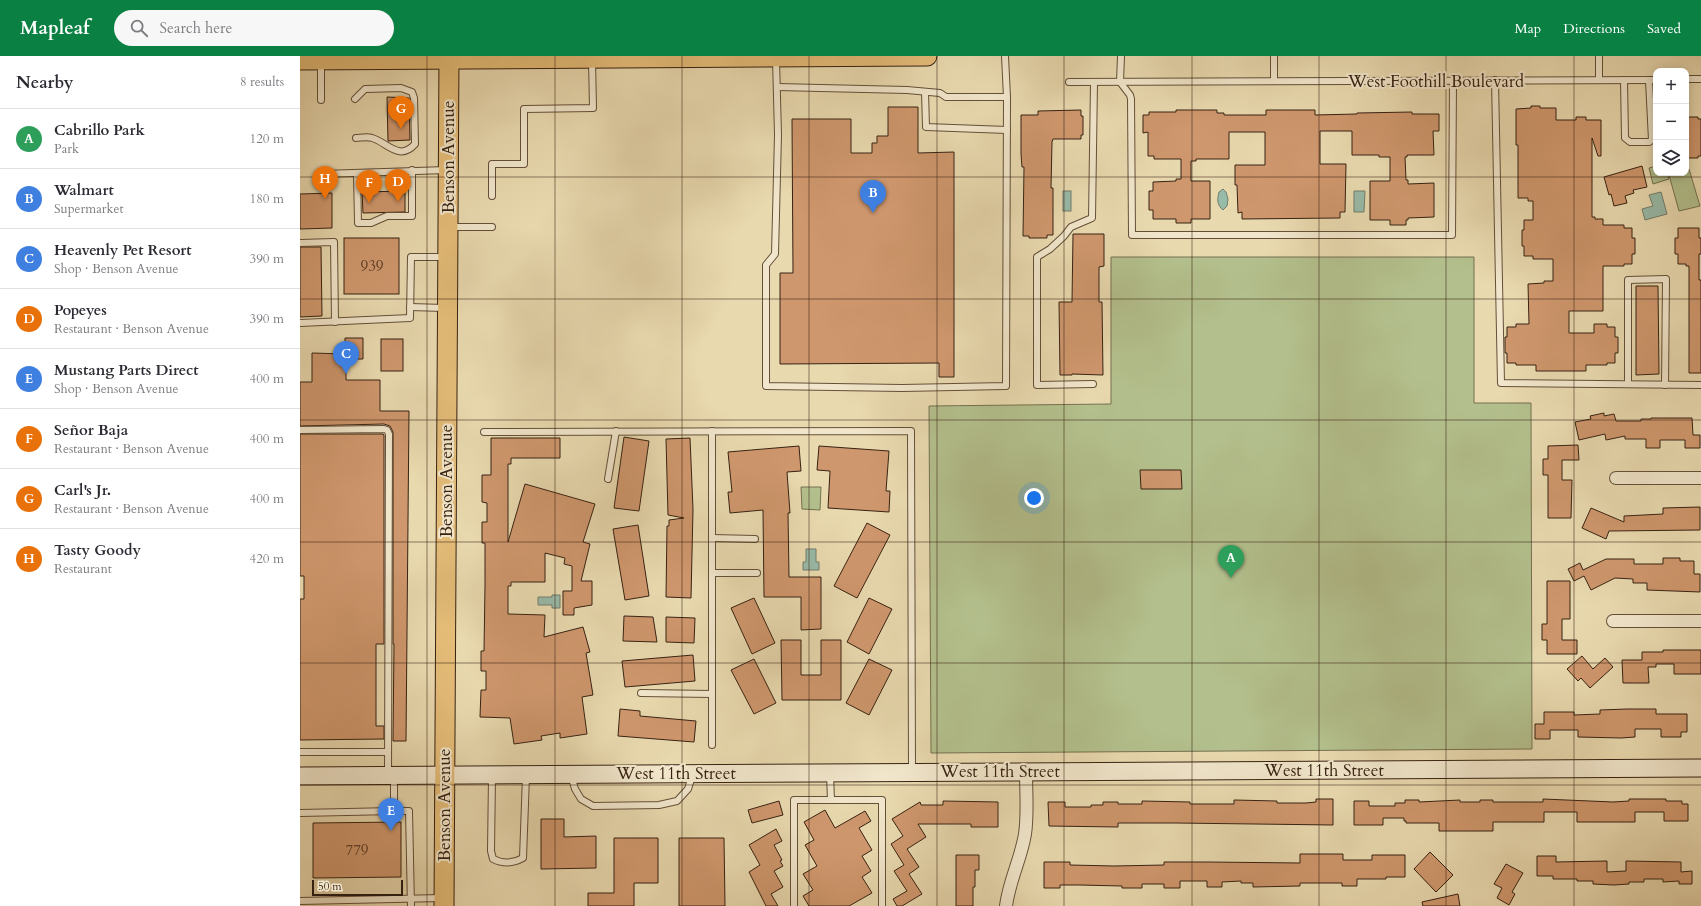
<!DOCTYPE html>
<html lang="en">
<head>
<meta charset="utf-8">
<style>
	:root { --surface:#fff; --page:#f7f7f7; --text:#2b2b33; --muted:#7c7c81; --line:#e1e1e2; --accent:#0b8043 }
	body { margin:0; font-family:Cardo,serif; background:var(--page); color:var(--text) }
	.controls { position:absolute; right:12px; top:12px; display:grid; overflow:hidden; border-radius:8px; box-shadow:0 2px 10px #0003 }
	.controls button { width:36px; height:36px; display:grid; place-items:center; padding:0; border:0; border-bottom:1px solid var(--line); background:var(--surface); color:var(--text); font:20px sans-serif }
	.scale { position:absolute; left:12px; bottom:10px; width:91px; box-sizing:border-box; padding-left:4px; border:2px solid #372212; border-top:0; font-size:11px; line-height:14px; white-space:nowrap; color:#372212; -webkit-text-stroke:3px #f1e6cb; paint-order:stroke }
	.you { position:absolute; left:734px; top:442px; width:14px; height:14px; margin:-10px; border:3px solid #fff; border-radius:50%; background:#1a73e8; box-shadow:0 0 0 6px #1a73e833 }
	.badge { display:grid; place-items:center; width:26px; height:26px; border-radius:50%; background:var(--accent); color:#fff; font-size:13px; font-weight:700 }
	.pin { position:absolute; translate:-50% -33px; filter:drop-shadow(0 1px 2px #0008) }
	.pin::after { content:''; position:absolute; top:21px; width:14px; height:12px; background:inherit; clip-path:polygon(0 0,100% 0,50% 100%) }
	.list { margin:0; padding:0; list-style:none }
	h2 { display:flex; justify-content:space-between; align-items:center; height:52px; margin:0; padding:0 16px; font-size:17px }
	h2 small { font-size:13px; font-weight:400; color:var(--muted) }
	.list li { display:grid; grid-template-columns:26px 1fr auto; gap:12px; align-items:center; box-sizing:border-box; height:60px; padding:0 16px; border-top:1px solid var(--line) }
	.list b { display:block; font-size:15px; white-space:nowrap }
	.list p { margin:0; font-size:13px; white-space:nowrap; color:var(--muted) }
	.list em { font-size:13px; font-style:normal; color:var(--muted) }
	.icon { flex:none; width:22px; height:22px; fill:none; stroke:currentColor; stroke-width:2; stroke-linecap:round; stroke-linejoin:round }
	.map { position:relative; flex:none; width:1401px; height:850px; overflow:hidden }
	header { display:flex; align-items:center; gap:24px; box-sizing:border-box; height:56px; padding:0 20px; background:var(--accent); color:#fff }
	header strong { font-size:19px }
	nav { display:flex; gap:22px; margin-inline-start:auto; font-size:14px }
	.search { width:280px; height:36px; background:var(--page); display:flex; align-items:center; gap:10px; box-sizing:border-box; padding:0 14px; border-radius:22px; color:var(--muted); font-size:15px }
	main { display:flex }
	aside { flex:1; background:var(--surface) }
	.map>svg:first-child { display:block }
	.green { fill:#b3c08d; stroke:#757150 }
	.water { fill:#98baa8; stroke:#717d6c }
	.building { fill:#cf976d; stroke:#372212 }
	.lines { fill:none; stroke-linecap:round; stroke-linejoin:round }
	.lane-casing { stroke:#645039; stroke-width:8 }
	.street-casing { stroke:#645039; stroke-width:14 }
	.secondary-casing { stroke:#372212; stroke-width:19 }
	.primary-casing { stroke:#372212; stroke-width:21 }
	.lane { stroke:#f1e6cb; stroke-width:6 }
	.street { stroke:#f1e6cb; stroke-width:12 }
	.secondary { stroke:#f1e6cb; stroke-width:17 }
	.primary { stroke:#e4bc78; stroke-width:19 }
	.grid { fill:none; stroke:#372212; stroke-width:1; stroke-opacity:0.55 }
	.labels { text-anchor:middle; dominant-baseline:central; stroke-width:4; stroke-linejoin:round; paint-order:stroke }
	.number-label { font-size:15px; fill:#5d3f29 }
	.street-label { font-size:17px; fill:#372212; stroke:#f1e6cb }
</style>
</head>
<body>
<header>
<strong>Mapleaf</strong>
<div class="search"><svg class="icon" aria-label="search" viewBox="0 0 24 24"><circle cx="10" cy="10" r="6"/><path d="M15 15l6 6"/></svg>Search here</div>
<nav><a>Map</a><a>Directions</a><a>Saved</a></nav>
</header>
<main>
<aside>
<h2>Nearby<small>8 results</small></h2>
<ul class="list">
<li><span class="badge" style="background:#2e9e5b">A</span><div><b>Cabrillo Park</b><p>Park</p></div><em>120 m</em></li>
<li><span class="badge" style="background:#3f7fe0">B</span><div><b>Walmart</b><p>Supermarket</p></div><em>180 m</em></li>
<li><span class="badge" style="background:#3f7fe0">C</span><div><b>Heavenly Pet Resort</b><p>Shop · Benson Avenue</p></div><em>390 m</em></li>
<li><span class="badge" style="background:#e8710a">D</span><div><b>Popeyes</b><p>Restaurant · Benson Avenue</p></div><em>390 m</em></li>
<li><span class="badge" style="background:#3f7fe0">E</span><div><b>Mustang Parts Direct</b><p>Shop · Benson Avenue</p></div><em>400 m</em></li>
<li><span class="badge" style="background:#e8710a">F</span><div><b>Señor Baja</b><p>Restaurant · Benson Avenue</p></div><em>400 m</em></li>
<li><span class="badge" style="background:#e8710a">G</span><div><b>Carl's Jr.</b><p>Restaurant · Benson Avenue</p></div><em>400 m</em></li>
<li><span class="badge" style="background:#e8710a">H</span><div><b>Tasty Goody</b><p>Restaurant</p></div><em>420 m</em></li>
</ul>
</aside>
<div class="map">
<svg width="1401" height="850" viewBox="0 0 1401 850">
	<rect width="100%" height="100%" fill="#e9d9af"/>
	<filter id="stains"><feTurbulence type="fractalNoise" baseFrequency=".005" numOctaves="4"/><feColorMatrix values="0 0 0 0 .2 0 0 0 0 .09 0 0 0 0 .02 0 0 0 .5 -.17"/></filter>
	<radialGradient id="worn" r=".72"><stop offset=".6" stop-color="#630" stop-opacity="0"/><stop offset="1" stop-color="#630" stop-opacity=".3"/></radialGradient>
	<g class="green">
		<path d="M1356 110V117H1367L1369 123 1353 128 1349 112Z"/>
		<path d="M1389 113 1400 150 1379 155 1369 119 1386 117V114Z"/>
		<path d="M811 201H1174V347H1231L1232 693 631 697 629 350 811 348Z"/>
		<path d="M501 431H521L520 454 502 453Z"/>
	</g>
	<g class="water">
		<path d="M923 133 926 136 928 143 927 150 923 154C917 149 917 144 919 136Z"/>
		<rect x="763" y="135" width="8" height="20"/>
		<path d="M1054 135H1065L1064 156H1054Z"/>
		<path d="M1361 136 1367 158 1345 164 1342 153 1353 150 1349 139Z"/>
		<path d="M506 493H516V506H519V514H503V506H506Z"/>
		<path d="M252 539H260V552H252V549H238V541H252Z"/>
	</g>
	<g class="building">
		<path d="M87 41 109 42 110 84 88 85Z"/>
		<path d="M1231 50H1240V52H1256V64H1276V61H1286V64H1301V100H1298L1292 82V161H1295V163H1303V169H1324V172H1332V182H1335V198H1332V208H1324V210H1303V255H1269V277H1294V268H1307V271H1315V281H1318V297H1315V307H1307V309H1286V315H1236V309H1216V307H1207V297H1205V281H1207V271H1216V268H1229L1228 228 1244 227V225H1253V203H1233V200H1224V190H1222V174H1224V164H1233V145H1228V142H1218V89H1216V53L1231 52Z"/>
		<path d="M588 51H618V97L654 96V321H639V307L480 308V217H493L492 63H551V97H572V87H577V80H588Z"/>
		<path d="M781 54V60H783V79H781V83H753L752 86 751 132H753V179H747V182H729V180H723L724 111H722L721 98V59H738V55Z"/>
		<path d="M876 54H917V57H924V59H966V54H1015V59L1057 58V57L1112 56V58H1139V75H1133L1134 99H1107V101H1105L1106 124H1108V128L1134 127V161L1108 162V164H1106V169H1090V164H1070V125H1090V101H1079V99H1052V75H1020V108H1046L1045 156H1040V162L942 163V156L938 157 937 129H935V109H965V76H929V103H896V105H891V125H910V163H891V167H876V163H853V154H849V135H853V126L876 125V123H881V103H854V100H848V76L843 77V59H849V56H876Z"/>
		<path d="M1388 61H1398V63H1401V100H1398V102H1388V100H1386V63H1388Z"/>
		<path d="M1342 110 1347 131 1333 134 1334 137 1325 140 1327 147 1314 150 1311 138 1309 139 1304 121Z"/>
		<path d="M105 135V156L63 157 62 136Z"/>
		<path d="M32 137V172L0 173V138Z"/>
		<path d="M1378 172H1399V182H1401V198H1399V224H1401V317H1389V210H1386V208H1378V198H1375V182H1378Z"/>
		<path d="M773 178H804V210L799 211V246H802L803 319 772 318V319H760L759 246H772Z"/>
		<rect x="44" y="182" width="55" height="56"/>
		<path d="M0 191H21L22 260 0 261Z"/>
		<path d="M1336 230H1358L1359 318 1336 319Z"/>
		<path d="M45 282H63V303H46V324H80V355H109L106 685H93V683L94 588H93V376L90 370 84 368 0 370V326H12V297L45 298Z"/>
		<rect x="81" y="283" width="22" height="32"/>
		<path d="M1304 357V360L1314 358 1316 365H1341V363H1351V362H1392L1393 379H1400V392H1385V384H1360V392H1346V383H1325V380L1306 384 1305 378 1279 384 1275 366 1291 363 1290 360Z"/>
		<path d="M0 378H83L84 379V588H76V670H84V683L0 684V543H4V520H0Z"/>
		<path d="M324 381 349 385 339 455 314 452Z"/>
		<path d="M191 382H260V402H211V408H208V486L225 428 295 448 283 486 290 488 281 525H292V549L274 552V559H263V535H272V510L264 508 265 502 245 497V526H211V530H208V558L245 559 244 581 283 571 290 596 286 597 293 639 282 641 287 678 260 682V677L241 680 242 684 214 688 210 662 180 661 181 634H186V615H181V595H184L185 529V487H182V466H187V447L182 446V419H191Z"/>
		<path d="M390 382 393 453 391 542 366 541 367 470H369V464L384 462 368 459 366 383Z"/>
		<path d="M1278 389 1279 404H1262V424H1272L1271 462H1248V419H1243V403H1248V390Z"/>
		<path d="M499 390 501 415 487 416 490 457H488L489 521H521V573L501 574V541H464L463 454 430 457 428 436H432L428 396Z"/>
		<path d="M519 390 589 395 586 435H590L589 456 528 452 530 415 517 414Z"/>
		<path d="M840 414H881L882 433H841Z"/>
		<path d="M1400 451V474L1309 475 1306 483 1282 472 1291 452 1324 466V460L1363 458V452Z"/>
		<path d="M567 467 590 479 557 542 534 530Z"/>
		<path d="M338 469 349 540 325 544 313 473Z"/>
		<path d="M1363 502H1380V505H1394V518H1400V536L1347 534V527H1333V523L1315 522 1291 534 1284 520 1274 525 1268 513 1280 507 1283 514 1306 503H1334V508H1363Z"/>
		<path d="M1247 525H1270V563H1262V584H1277V598H1247V584H1242V568H1247Z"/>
		<path d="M454 542 475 587 452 598 431 552Z"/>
		<path d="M569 542 592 553 569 598 547 586Z"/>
		<path d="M324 560 353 561 357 586 323 585Z"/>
		<path d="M366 561 395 562 394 587 366 586Z"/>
		<path d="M481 584H501V619H521V584H541V644H482Z"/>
		<path d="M1363 594H1401V618H1374V608H1356V611H1348L1349 627H1323L1322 604H1342V596H1363Z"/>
		<path d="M393 599 395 625 325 631 322 605Z"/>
		<path d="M1282 600 1293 613 1305 602 1313 611 1290 632 1281 622 1278 625 1267 613Z"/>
		<path d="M454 603 476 647 454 658 431 614Z"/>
		<path d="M569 603 592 614 569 659 546 647Z"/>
		<path d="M320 653 340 655V660L396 665 394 686 318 680Z"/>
		<path d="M1327 653H1356V658H1387V676H1381V681H1361V673H1335V681L1321 682 1278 681V674H1250V683H1235V668H1244V656H1274V659L1300 658V654Z"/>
		<path d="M1016 743H1033V769L876 767H818V771L749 770 748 746H765V751H791V749H803V746H818V748H842V745L890 746V748H934V744L977 745V747H1006L1016 746Z"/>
		<path d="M1243 743 1313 746 1329 745V743H1366V745H1382V748H1388V765H1364V756H1335V766H1277V756H1244V766H1193V775H1139V767H1106V765H1104V762H1083V769H1054V745H1069V750H1095V747H1105V744H1119V746L1160 744V746H1180V744H1193V746H1243Z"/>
		<path d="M479 745 483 759 452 767 448 754Z"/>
		<path d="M643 745 698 746V771H671V768H618L626 781 607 793 619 811 609 818 622 838 602 850H597L593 843 607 835 594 815 604 809 591 788 603 780 592 763 620 746 621 749H643Z"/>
		<path d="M525 754 535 772 565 755 571 765 559 772 572 794 562 800 571 815 562 821 572 837 549 850H509L503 840 513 834 503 818 517 810 505 789 514 784 504 766Z"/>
		<path d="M241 763H264V781L296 780V812L241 813Z"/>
		<path d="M101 766V821L13 822V767Z"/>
		<path d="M476 773 482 785 474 789 482 804 480 805 483 810 474 815 483 831 471 838 478 850H466L449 816 460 809 449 789Z"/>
		<path d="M314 782H358V827H334V850H288V837H314Z"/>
		<path d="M379 782H424L425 850H379Z"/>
		<path d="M1130 796 1153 819 1136 836 1114 813Z"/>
		<path d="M1000 798H1043V804H1072V799H1105V821H1086V823H1057V830H1042V827H1000V830L953 831V827H941V825L922 826V831H907V825H880V832H864V828H842V832H822V830L780 829H760V832H744V806H770V809L814 810 864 809V806H907L1000 807Z"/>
		<path d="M656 799H679V814H675V831H673V850H656Z"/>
		<path d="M1237 800H1256V806L1307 805V816L1326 815V805L1381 806V816L1392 815V828H1379V825L1363 826V823H1344V826H1329V828L1314 829 1293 828V825H1277V823H1253V820H1237Z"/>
		<path d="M1206 808 1223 817 1212 836 1215 838 1209 849 1197 842 1202 832 1194 828Z"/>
		<path d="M1158 838 1160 850H1123L1122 846Z"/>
	</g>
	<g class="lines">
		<g class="lane-casing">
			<g id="lane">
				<path d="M821 0 820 26 830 39 831 43 832 179H1152L1153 24"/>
				<path d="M1299 0V24"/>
				<path d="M476 3 478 79 475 198 466 209V330L602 332 706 330 707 41"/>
				<path d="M21 5V44"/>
				<path d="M1386 23H1401"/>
				<path d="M1195 24 1201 327 1401 329"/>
				<path d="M1324 24 1325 82 1330 86H1349L1352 84 1349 24"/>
				<path d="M974 25V0"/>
				<path d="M769 26 1356 24"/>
				<path d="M477 31 607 34 640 37 646 41H707L705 0"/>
				<path d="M625 36 626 71 707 74"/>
				<path d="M55 43 65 33 101 32 112 36 114 42 115 88C99 106 87 86 72 82 67 80 60 82 56 82"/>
				<path d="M57 117 58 167H71L87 160H112V114"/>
				<path d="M22 118 147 114"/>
				<path d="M192 140V108H224V53L293 52 292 4"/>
				<path d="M149 171H192"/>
				<path d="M0 187 34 186 35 266"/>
				<path d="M110 251 145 252"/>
				<path d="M0 267 110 262 111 201H146"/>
				<path d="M793 328 737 329V201L750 193 764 180 771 171 792 162 794 26"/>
				<path d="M1328 328V224L1366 223 1365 329"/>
				<path d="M0 374 84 373 87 374 89 378 88 719"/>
				<path d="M412 375V689"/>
				<path d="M184 376 611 375 612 715"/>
				<path d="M308 423 316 375"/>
				<path d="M412 482 455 483"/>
				<path d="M412 517H457"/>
				<path d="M341 637 412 638"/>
				<path d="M0 696H88"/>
				<path d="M530 718 531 744"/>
				<path d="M271 719 275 733 281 743 293 750 359 749 377 745 388 733 392 720"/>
				<path d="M192 720 191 795 193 803C203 808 214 807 223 802L226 720"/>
				<path d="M94 755H109L111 850"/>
				<path d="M0 757 94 755V720"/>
				<path d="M0 845 142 842"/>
				<path d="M494 850V744H582V850"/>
			</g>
		</g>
		<g class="street-casing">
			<g id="street">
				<path d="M1316 422H1401"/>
				<path d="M1313 565H1401"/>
				<path d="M706 850C709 825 721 803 725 778 728 758 726 736 726 716"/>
			</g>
		</g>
		<g class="secondary-casing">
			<path id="secondary" d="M0 720 1401 712"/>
		</g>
		<g class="primary-casing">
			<g id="primary">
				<path d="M0 4 627 0"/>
				<path d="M144 850 149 0"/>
			</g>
		</g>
		<use href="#lane" class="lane"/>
		<use href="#street" class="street"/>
		<use href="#secondary" class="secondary"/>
		<use href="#primary" class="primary"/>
	</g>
	<path class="grid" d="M127 0V850M255 0V850M382 0V850M509 0V850M637 0V850M764 0V850M892 0V850M1019 0V850M1146 0V850M1274 0V850M0 121H1401M0 243H1401M0 364H1401M0 486H1401M0 607H1401M0 729H1401"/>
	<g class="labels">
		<g class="number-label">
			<text x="72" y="210">939</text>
			<text x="57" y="794">779</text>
		</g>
		<g class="street-label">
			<text x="1136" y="25">West Foothill Boulevard</text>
			<text transform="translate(148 101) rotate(-90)">Benson Avenue</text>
			<text transform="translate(146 425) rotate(-90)">Benson Avenue</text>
			<text x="1024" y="714">West 11th Street</text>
			<text x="700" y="715">West 11th Street</text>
			<text x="376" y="717">West 11th Street</text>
			<text transform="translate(144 749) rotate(-90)">Benson Avenue</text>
		</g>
	</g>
	<rect width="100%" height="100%" filter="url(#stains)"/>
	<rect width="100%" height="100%" fill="url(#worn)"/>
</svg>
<div class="controls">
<button>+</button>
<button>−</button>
<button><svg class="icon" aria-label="layers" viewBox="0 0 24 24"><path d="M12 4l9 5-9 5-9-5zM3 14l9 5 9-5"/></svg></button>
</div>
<div class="scale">50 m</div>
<div class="you"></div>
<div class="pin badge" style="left:931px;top:522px;background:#2e9e5b">A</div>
<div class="pin badge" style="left:573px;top:157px;background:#3f7fe0">B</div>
<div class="pin badge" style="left:46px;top:318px;background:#3f7fe0">C</div>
<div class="pin badge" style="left:98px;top:146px;background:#e8710a">D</div>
<div class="pin badge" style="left:91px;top:775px;background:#3f7fe0">E</div>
<div class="pin badge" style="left:69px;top:147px;background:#e8710a">F</div>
<div class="pin badge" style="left:101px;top:73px;background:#e8710a">G</div>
<div class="pin badge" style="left:25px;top:143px;background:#e8710a">H</div>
</div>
</main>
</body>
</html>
